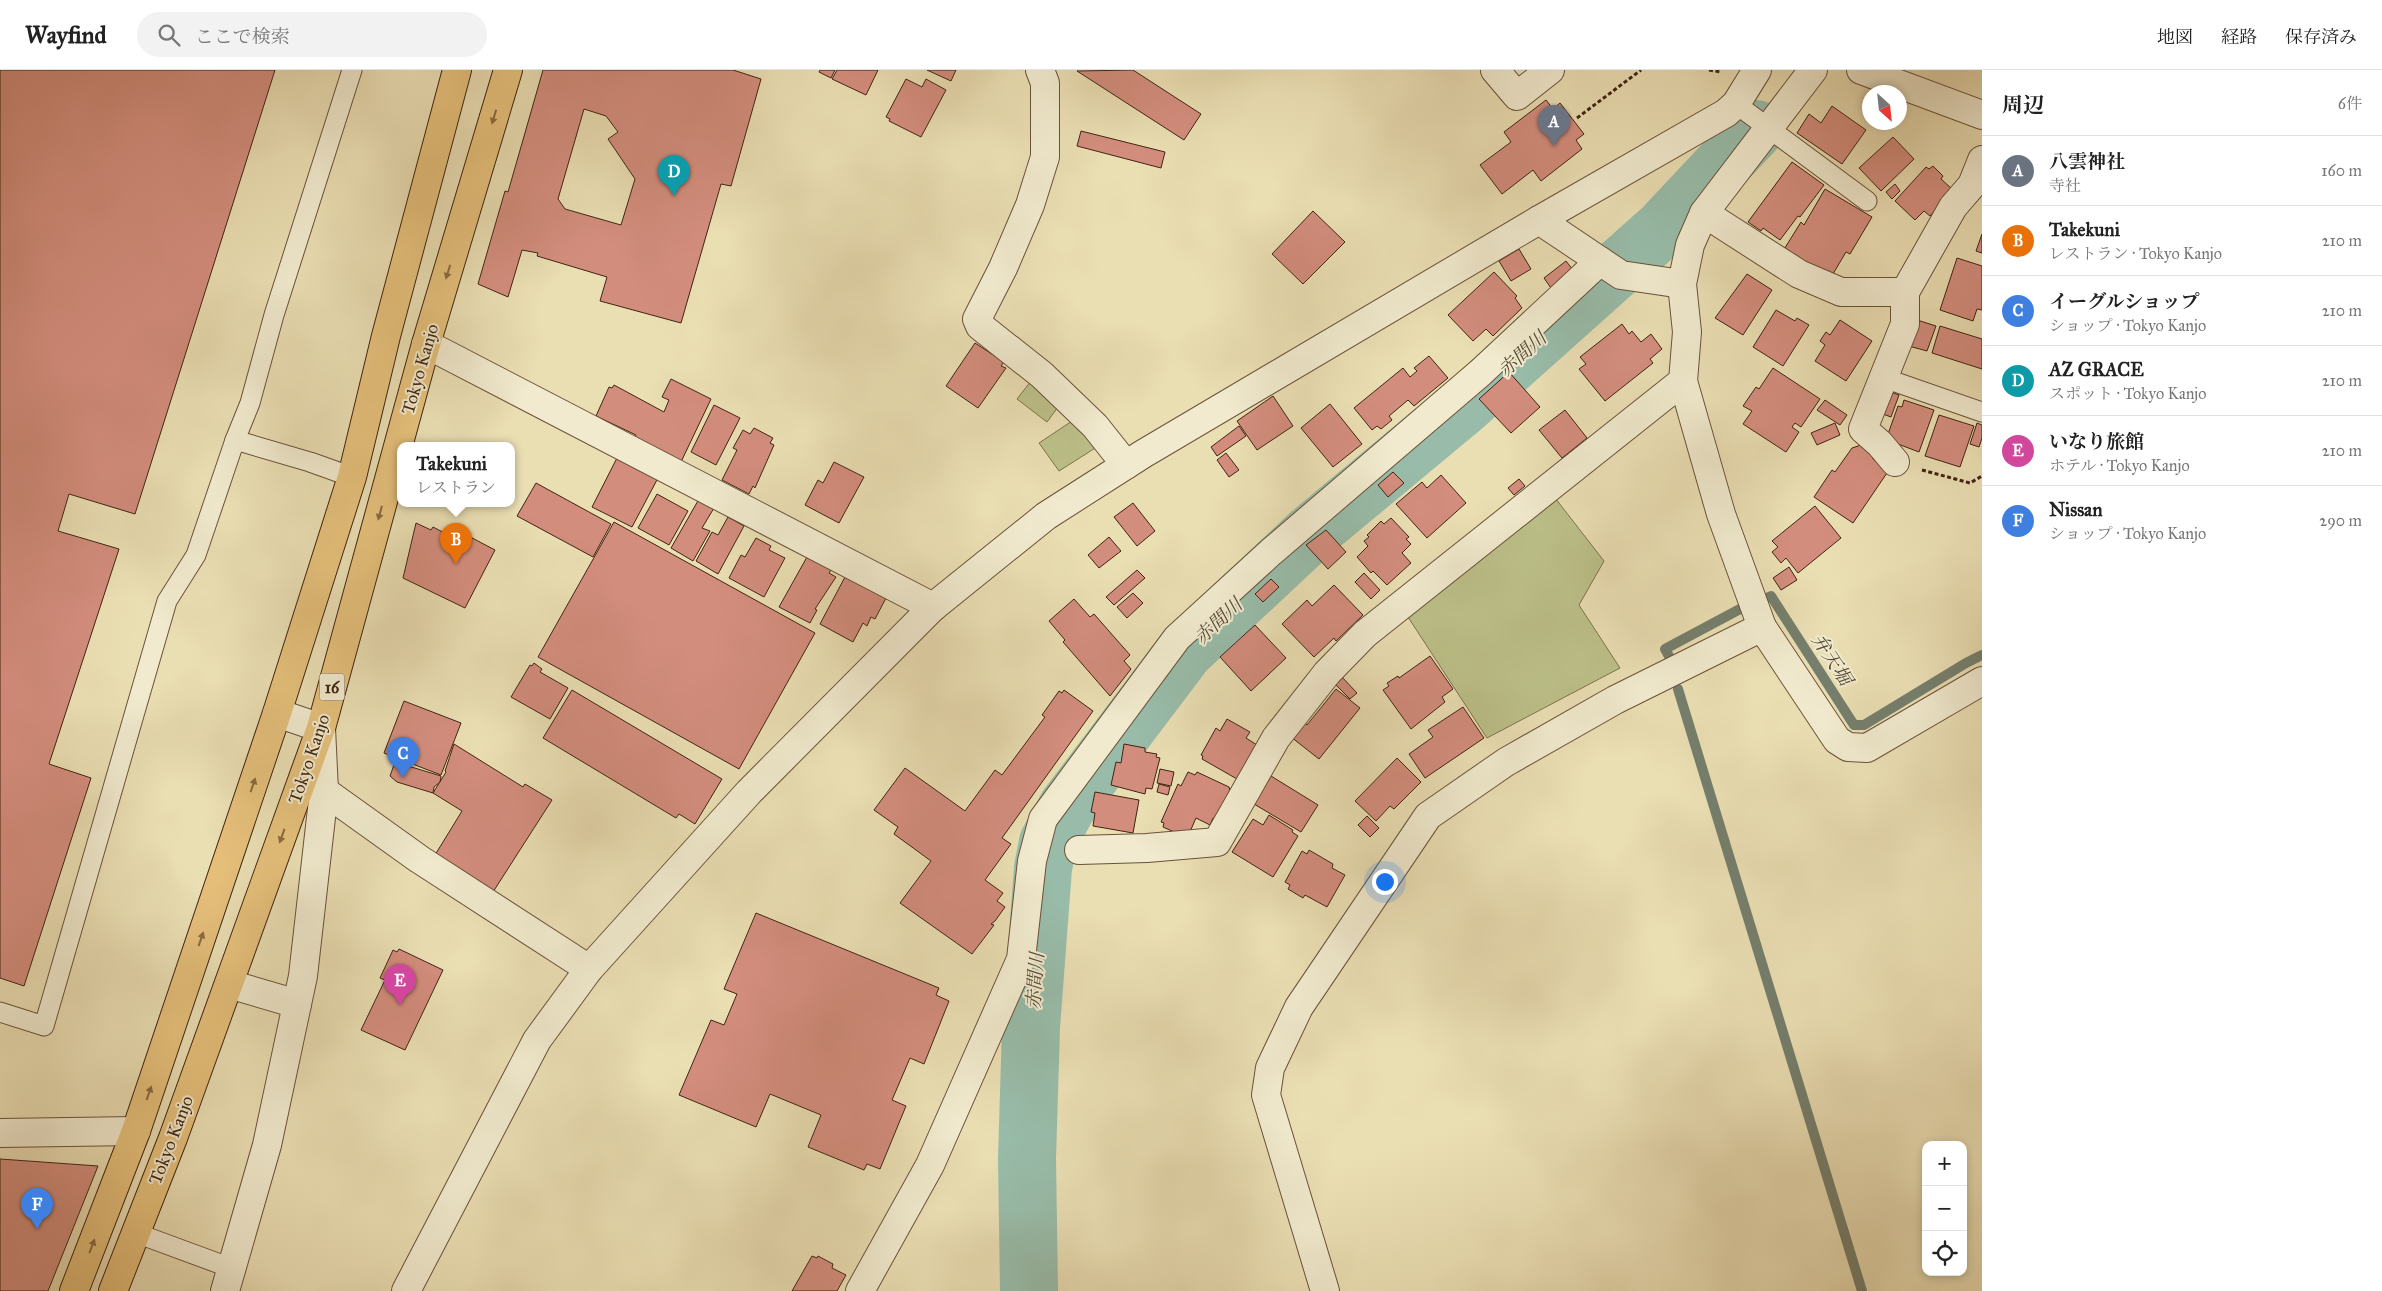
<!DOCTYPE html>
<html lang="ja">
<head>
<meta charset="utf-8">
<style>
	:root { --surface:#fff; --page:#f2f2f2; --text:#222; --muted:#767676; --line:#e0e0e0; --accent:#0f766e }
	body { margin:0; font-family:"IM FELL Great Primer","Noto Serif JP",serif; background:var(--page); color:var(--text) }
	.controls { position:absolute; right:15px; bottom:15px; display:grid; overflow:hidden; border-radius:10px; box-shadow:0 2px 8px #0003 }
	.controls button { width:45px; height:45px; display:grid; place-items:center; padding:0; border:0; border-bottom:1px solid var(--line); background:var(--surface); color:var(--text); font:25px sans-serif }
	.compass { position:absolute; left:1862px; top:15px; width:45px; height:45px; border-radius:50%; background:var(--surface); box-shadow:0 2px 8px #0003; rotate:153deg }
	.you { position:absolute; left:1384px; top:811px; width:18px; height:18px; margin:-12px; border:4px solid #fff; border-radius:50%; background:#1a73e8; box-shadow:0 0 0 8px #1a73e833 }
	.badge { display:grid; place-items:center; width:32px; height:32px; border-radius:50%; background:var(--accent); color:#fff; font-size:16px; font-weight:700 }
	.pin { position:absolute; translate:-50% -41px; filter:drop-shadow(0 1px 2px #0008) }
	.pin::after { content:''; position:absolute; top:26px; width:18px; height:15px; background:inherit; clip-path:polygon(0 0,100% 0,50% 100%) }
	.popup { position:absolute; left:397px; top:372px; width:118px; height:65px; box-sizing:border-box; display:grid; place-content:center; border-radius:10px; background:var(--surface); filter:drop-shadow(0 1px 4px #0005); font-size:16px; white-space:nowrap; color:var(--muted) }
	.popup b { font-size:19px; color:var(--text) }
	.popup::after { content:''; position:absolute; left:50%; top:100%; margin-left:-10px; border:10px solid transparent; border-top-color:var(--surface) }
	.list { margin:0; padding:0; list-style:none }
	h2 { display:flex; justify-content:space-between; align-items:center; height:65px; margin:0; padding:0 20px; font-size:21px }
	h2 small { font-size:16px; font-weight:400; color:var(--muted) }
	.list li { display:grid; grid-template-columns:32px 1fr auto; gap:15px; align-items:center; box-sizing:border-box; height:70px; padding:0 20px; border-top:1px solid var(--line) }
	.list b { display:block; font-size:19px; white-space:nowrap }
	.list p { margin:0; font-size:16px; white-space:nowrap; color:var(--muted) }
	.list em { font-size:16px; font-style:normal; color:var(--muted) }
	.icon { flex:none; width:28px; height:28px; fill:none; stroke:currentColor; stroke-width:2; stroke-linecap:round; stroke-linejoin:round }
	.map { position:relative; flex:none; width:1982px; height:1221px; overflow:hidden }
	header { display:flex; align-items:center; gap:30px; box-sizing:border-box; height:70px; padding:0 25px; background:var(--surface); border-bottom:1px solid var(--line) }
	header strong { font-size:24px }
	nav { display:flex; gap:28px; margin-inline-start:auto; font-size:18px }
	.search { width:350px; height:45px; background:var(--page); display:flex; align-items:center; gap:12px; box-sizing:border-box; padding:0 18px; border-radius:28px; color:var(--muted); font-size:19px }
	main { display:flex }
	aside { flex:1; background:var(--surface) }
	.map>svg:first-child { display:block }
	.green { fill:#bcc089; stroke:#7e724e }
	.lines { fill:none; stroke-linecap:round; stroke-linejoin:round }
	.stream { stroke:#757f6d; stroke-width:10 }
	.river { stroke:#98bca9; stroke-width:58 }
	.building { fill:#d38d7d; stroke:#402412; fill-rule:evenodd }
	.service-casing { stroke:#6a523a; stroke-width:21 }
	.minor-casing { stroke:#6a523a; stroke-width:30 }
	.tertiary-casing { stroke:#6a523a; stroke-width:30 }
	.trunk-casing { stroke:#402412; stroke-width:30 }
	.path { stroke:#402412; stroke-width:3; stroke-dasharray:4 2.5; stroke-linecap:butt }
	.service { stroke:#f1eace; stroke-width:19 }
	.minor { stroke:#f1eace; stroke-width:28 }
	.tertiary { stroke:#f1eace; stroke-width:28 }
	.trunk { stroke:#e5bf7a; stroke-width:28 }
	.oneway { fill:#8a6a41 }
	.labels { text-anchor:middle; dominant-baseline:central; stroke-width:4; stroke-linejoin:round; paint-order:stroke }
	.shield { fill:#f1eace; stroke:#755f4a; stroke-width:1 }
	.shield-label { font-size:16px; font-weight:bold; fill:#402412 }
	.street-label { font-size:18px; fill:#402412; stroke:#f1eace }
	.water-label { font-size:19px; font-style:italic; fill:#564a38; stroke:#f1eace }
</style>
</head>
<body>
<header>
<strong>Wayfind</strong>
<div class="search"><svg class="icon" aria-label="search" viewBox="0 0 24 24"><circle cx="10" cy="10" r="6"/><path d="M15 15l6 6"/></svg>ここで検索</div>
<nav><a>地図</a><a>経路</a><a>保存済み</a></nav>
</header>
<main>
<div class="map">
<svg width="1982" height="1221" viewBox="0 0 1982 1221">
	<rect width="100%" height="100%" fill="#eadeb3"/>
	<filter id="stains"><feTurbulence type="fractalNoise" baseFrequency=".004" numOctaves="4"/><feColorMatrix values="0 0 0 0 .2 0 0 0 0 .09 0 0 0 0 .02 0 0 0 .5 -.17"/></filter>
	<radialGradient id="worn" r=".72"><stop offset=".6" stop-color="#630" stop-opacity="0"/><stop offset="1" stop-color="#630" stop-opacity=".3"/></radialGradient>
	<g class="green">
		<path d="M1031 311 1061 333 1047 352 1017 329Z"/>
		<path d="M1075 349 1100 375 1059 401 1039 373Z"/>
		<path d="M1552 424 1604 491 1579 535 1620 598 1487 668 1404 541Z"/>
	</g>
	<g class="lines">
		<g class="stream">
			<path d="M1670 588 1665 579 1740 539 1771 526 1854 655H1864L1966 593 1982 585"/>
			<path d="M1678 619 1862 1221"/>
		</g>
		<path class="river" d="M1029 1221 1027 1089 1031 957 1043 798 1048 772 1067 737 1185 581 1311 463 1465 335 1663 158 1756 59"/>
	</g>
	<g class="building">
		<path d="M0 0H275L135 444 69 424 58 461 119 479 49 694 91 708 24 916 0 908Z"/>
		<path d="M543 0H733L761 9 731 116 721 114 681 253 600 231 607 207 537 186 538 183 522 180 508 227 478 214 505 121 508 122ZM584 39 606 46 618 62 608 69 635 109 621 155 565 139 558 129Z"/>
		<path d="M820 0H835L831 8 819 2Z"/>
		<path d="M837 0H878L866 25 832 9Z"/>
		<path d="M927 0H956L951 11Z"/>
		<path d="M1133 0 1201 44 1184 70 1077 1Z"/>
		<path d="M906 9 922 17 926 9 946 20 921 67 889 51 890 49 886 47Z"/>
		<path d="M1546 30 1553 39 1560 33 1584 64 1576 70 1582 79 1541 111 1533 100 1502 124 1480 95 1511 72 1504 62Z"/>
		<path d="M1832 36 1866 60 1842 94 1797 63 1809 44 1821 53Z"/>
		<path d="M1081 61 1165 82 1161 98 1077 76Z"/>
		<path d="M1893 67 1914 89 1881 121 1859 98Z"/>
		<path d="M1792 92 1824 115 1800 147 1798 146 1780 170 1763 158 1761 161 1748 152Z"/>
		<path d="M1933 96 1943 106 1941 109 1952 119 1951 124 1930 146 1924 141 1915 150 1895 131 1926 97 1929 99Z"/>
		<path d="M1895 114 1900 121 1892 129 1886 122Z"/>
		<path d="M1825 119 1872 147 1850 184 1846 182 1830 209 1783 181 1801 152 1804 155Z"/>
		<path d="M1313 141 1345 172 1303 214 1272 184Z"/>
		<path d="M1982 164V183L1976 181Z"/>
		<path d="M1519 179 1531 199 1511 211 1499 191Z"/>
		<path d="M1957 188 1982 196V240L1977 239 1973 251 1940 240Z"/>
		<path d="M1566 191 1573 200 1551 218 1544 208Z"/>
		<path d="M1494 202 1517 226 1515 228 1522 238 1493 266 1486 259 1473 271 1448 245Z"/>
		<path d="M1747 204 1772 220 1743 265 1715 248Z"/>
		<path d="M1776 240 1795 251 1797 248 1809 255 1783 296 1753 277Z"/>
		<path d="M1914 249 1936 256 1927 281 1905 275Z"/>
		<path d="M1840 250 1872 271 1846 311 1815 291 1825 275 1820 271 1826 262 1830 265Z"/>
		<path d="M1622 254 1629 264 1632 261 1641 272 1651 264 1662 279 1650 289 1653 293 1605 331 1579 299 1586 294 1580 287Z"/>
		<path d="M1940 256 1982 269V299L1932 283Z"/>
		<path d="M975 273 1004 292 1001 296 1006 298 978 338 946 316Z"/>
		<path d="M1429 286 1448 308 1414 336 1408 330 1389 346 1392 350 1381 359 1377 356 1372 360 1354 338 1403 298 1410 307 1417 301 1414 298Z"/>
		<path d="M1773 298 1820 329 1801 357 1795 353 1792 357 1799 362 1786 382 1743 354 1752 341 1743 336 1756 317 1759 319Z"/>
		<path d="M1509 302 1540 337 1511 363 1479 329Z"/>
		<path d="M671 309 711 329 680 394 633 372 636 365 596 346 609 317 612 318 614 315 664 342 669 330 662 327Z"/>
		<path d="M1888 321 1899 325 1891 347 1880 343Z"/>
		<path d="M1273 326 1293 356 1257 380 1237 351Z"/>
		<path d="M1825 330 1847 345 1840 355 1817 340Z"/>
		<path d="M1904 330 1934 340 1919 382 1890 371 1892 366 1888 364 1898 336 1902 337Z"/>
		<path d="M1330 334 1362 374 1333 397 1301 358Z"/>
		<path d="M714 335 740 348 716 395 691 382Z"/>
		<path d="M1565 340 1587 368 1562 388 1539 360Z"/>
		<path d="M1939 345 1974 356 1960 397 1925 386Z"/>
		<path d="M1835 353 1840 365 1817 375 1811 363Z"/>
		<path d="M1977 353 1982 355V368L1979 377 1970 374Z"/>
		<path d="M1239 356 1246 366 1217 386 1211 377Z"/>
		<path d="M754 358 773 368 770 373 774 375 755 418 753 416 749 424 722 410 737 380 733 378 743 360 750 364Z"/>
		<path d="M1861 375 1872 382 1873 389 1889 400 1853 453 1814 427 1832 400 1835 402 1852 378Z"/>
		<path d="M1226 383 1239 400 1229 407 1217 390Z"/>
		<path d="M617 388 658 408 632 457 592 437Z"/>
		<path d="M834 392 864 407 839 453 805 435 818 410 823 413Z"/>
		<path d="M1393 402 1404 413 1388 427 1378 415Z"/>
		<path d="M1441 405 1466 433 1427 468 1396 434 1422 412 1427 418Z"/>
		<path d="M1519 409 1525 416 1514 425 1508 418Z"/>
		<path d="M536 413 611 454 593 487 517 446Z"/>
		<path d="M657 424 688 441 669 475 638 458Z"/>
		<path d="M699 429 714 438 702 458 710 461 693 491 671 478Z"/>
		<path d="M1133 433 1155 461 1137 476 1114 447Z"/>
		<path d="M1815 436 1841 468 1798 503 1786 488 1781 493 1772 482 1778 477 1772 471Z"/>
		<path d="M728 447 744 456 718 504 696 491 712 462 718 465Z"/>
		<path d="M1391 448 1409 467 1406 469 1411 474 1402 483 1411 493 1387 515 1373 501 1371 503 1357 487 1368 476 1364 471 1369 467 1367 465 1381 451 1384 454Z"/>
		<path d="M614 452 815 563 739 699 538 587Z"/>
		<path d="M416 453 431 460 433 457 454 468 457 460 495 480 465 538 403 508Z"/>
		<path d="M1326 460 1346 482 1328 499 1306 475Z"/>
		<path d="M1109 467 1121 481 1099 498 1088 485Z"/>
		<path d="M756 468 771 476 769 480 785 488 764 527 729 508 741 485 745 487Z"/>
		<path d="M807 487 831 500 829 503 836 507 815 539 817 540 810 553 779 537Z"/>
		<path d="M1789 497 1797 510 1781 520 1773 508Z"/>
		<path d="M1137 500 1145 508 1114 535 1106 527Z"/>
		<path d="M1364 503 1380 520 1371 529 1355 512Z"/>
		<path d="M845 507 886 528 875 549 871 547 867 556 863 553 853 572 820 554Z"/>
		<path d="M1271 509 1279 517 1263 532 1255 524Z"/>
		<path d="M1334 515 1363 545 1336 571 1334 568 1314 587 1282 554 1307 530 1312 536Z"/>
		<path d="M1133 523 1143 533 1127 548 1117 537Z"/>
		<path d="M1074 529 1090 547 1094 544 1130 585 1124 591 1131 599 1110 626 1063 572 1065 570 1049 551Z"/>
		<path d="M1255 555 1286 588 1251 621 1220 587Z"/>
		<path d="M1430 586 1453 619 1442 627 1445 632 1411 659 1383 620 1389 616 1387 613 1398 606 1399 608Z"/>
		<path d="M534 593 542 599 540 602 568 618 550 649 511 627 530 595 532 596Z"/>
		<path d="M1341 606 1357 623 1350 629 1334 613Z"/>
		<path d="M1336 619 1360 638 1319 689 1291 667 1304 652 1307 655Z"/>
		<path d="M572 620 722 709 695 754 679 744 676 748 543 668Z"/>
		<path d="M1064 620 1093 641 1002 768 1011 774 985 810 1003 823 997 831 1005 837 995 851 991 854 994 855 972 884 900 833 931 791 894 764 898 757 874 740 905 698 965 741 995 700 1002 705 1045 647 1042 645 1059 621 1062 623Z"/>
		<path d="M404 631 461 653 441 705 384 683Z"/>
		<path d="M1463 637 1484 668 1425 708 1409 684 1433 667 1428 660Z"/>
		<path d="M1227 649 1250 662 1246 668 1257 675 1237 709 1202 689 1203 686 1201 685 1216 658 1220 661Z"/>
		<path d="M454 674 523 717 525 714 552 730 493 822 435 785 462 741 433 723 446 702 445 701Z"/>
		<path d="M1124 674 1145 678V682L1157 684 1156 687 1160 688 1152 719 1146 718 1145 724 1111 715 1116 692 1121 693Z"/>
		<path d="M1397 688 1421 712 1394 739 1390 736 1376 751 1355 731Z"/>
		<path d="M395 692 441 706 440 712 434 717 433 723 397 712 390 706Z"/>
		<path d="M1160 699 1174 702 1171 716 1157 713Z"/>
		<path d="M1188 702 1195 705 1197 702 1229 717 1230 720 1216 750 1213 748 1210 755 1196 748 1189 764 1183 766 1163 757 1164 753 1161 752 1178 714 1181 716Z"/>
		<path d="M1271 706 1318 735 1301 762 1254 734Z"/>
		<path d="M1159 714 1170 717 1168 725 1157 722Z"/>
		<path d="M1095 722 1139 730 1133 763 1093 756 1095 743 1091 742Z"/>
		<path d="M1269 745 1293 760 1292 762 1298 766 1273 807 1232 782 1253 749 1263 755Z"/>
		<path d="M1367 746 1379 758 1370 767 1358 755Z"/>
		<path d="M1309 780 1333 794 1332 798 1345 805 1327 837 1305 825 1303 828 1288 819 1290 815 1285 812 1302 781 1307 784Z"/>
		<path d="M756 843 939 918 936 925 949 931 924 994 910 988 892 1030 906 1036 880 1099 867 1094 864 1100 808 1077 821 1045 770 1024 756 1057 679 1025 711 950 724 955 737 924 724 919Z"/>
		<path d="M399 879 443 900 405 980 361 960 385 910 380 908 393 880 397 882Z"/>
		<path d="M0 1089 98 1096 48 1221H0Z"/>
		<path d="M812 1186 817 1188 818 1186 833 1194 832 1198 846 1205 837 1221H792Z"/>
	</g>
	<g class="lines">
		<g class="service-casing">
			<g id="service">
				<path d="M1736 34 1867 131"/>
				<path d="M1884 308 1982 342"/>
				<path d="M352 407 310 392 235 370 250 333 274 245 352 0"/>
				<path d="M0 942 44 956 167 531 196 485 235 370"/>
				<path d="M136 1163 231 1198"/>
			</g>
		</g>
		<g class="minor-casing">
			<g id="minor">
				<path d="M1040 0 1045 13V87L1030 135 1003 198 977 249 980 256 1042 305 1095 356 1126 395"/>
				<path d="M1495 0 1517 26 1550 0"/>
				<path d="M1704 143 1799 204 1841 222H1905"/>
				<path d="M1539 150 1621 205 1682 214"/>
				<path d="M426 274 933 537"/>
				<path d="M1683 311 1721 444 1762 557"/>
				<path d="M1895 392 1880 374 1863 359 1905 254V222L1953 137 1972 115 1982 90"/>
				<path d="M324 721 419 789 589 899"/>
				<path d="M1079 780 1147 778 1217 772 1276 668 1327 603 1365 564 1683 311 1687 262 1682 214 1690 175 1704 143 1813 0"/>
				<path d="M229 914 297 934"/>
				<path d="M406 1221 537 970 589 899 749 722 933 537 1046 446 1143 384 1539 150 1726 43 1736 34 1757 0"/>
				<path d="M860 1221 930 1095 1021 889 1032 791 1043 749 1177 568 1271 482 1480 303 1600 191"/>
				<path d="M1325 1221 1266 1025 1270 998 1299 937 1428 746 1506 692 1615 630 1762 557 1837 670 1848 677 1867 678 1982 611"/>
			</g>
		</g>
		<g class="tertiary-casing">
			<g id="tertiary">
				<path d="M1861 0 1982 45"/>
				<path d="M0 1063 136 1061"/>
				<path d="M225 1221 267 1075 303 906 324 721 321 658 277 643"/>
			</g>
		</g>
		<g class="trunk-casing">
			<g id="trunk">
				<path d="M74 1221 136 1061 277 643 352 407 386 266 457 0"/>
				<path d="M113 1221 173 1068 321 658 426 274 508 0"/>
			</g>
		</g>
		<g class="path">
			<path d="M1709 0 1721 2"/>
			<path d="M1577 48 1641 0"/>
			<path d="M1922 400 1970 413 1982 406"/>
		</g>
		<use href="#service" class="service"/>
		<use href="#minor" class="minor"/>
		<use href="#tertiary" class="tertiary"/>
		<use href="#trunk" class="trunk"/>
	</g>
	<defs><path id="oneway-solid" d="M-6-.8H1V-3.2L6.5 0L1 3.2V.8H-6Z" transform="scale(1.25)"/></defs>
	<g class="oneway">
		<use href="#oneway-solid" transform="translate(494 47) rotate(107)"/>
		<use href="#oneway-solid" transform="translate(448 202) rotate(107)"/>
		<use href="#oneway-solid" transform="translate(380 443) rotate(105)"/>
		<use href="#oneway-solid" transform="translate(253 715) rotate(-71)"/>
		<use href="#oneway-solid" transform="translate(282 766) rotate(110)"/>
		<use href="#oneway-solid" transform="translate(201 869) rotate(-71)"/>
		<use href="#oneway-solid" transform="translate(149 1023) rotate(-71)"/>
		<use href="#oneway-solid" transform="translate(92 1176) rotate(-69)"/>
	</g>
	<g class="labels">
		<rect class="shield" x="319.5" y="603.5" width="25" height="27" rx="4"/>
		<g class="shield-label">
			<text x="332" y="617">16</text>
		</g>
		<g class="street-label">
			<text transform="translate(420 299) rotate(-74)">Tokyo Kanjo</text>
			<text transform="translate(309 689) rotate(-71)">Tokyo Kanjo</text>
			<text transform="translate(171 1070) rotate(-69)">Tokyo Kanjo</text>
		</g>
		<g class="water-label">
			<text transform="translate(1522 284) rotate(-42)">赤間川</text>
			<text transform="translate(1218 551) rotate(-43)">赤間川</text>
			<text transform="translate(1832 589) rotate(57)">弁天堀</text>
			<text transform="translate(1035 911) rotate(-86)">赤間川</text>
		</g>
	</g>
	<rect width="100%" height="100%" filter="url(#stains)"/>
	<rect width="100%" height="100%" fill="url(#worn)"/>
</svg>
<div class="controls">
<button>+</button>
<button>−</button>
<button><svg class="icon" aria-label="locate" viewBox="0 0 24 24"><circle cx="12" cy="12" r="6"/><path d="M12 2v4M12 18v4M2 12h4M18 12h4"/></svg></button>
</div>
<svg class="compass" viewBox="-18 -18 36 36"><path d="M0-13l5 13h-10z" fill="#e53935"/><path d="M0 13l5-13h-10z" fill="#767676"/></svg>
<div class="you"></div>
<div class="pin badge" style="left:1554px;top:76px;background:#6b7280">A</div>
<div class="pin badge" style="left:456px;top:494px;background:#e8710a">B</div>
<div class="popup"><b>Takekuni</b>レストラン</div>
<div class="pin badge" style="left:403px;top:708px;background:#3f7fe0">C</div>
<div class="pin badge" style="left:674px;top:126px;background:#0f9aa8">D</div>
<div class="pin badge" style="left:400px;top:935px;background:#d1479c">E</div>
<div class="pin badge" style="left:37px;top:1159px;background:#3f7fe0">F</div>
</div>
<aside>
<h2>周辺<small>6件</small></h2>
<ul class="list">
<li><span class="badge" style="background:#6b7280">A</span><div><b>八雲神社</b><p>寺社</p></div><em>160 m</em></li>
<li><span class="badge" style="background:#e8710a">B</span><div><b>Takekuni</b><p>レストラン · Tokyo Kanjo</p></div><em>210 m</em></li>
<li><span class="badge" style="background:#3f7fe0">C</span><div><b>イーグルショップ</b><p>ショップ · Tokyo Kanjo</p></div><em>210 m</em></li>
<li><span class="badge" style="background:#0f9aa8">D</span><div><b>AZ GRACE</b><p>スポット · Tokyo Kanjo</p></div><em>210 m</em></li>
<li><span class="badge" style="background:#d1479c">E</span><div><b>いなり旅館</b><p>ホテル · Tokyo Kanjo</p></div><em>210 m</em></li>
<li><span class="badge" style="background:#3f7fe0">F</span><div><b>Nissan</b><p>ショップ · Tokyo Kanjo</p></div><em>290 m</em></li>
</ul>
</aside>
</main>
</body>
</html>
